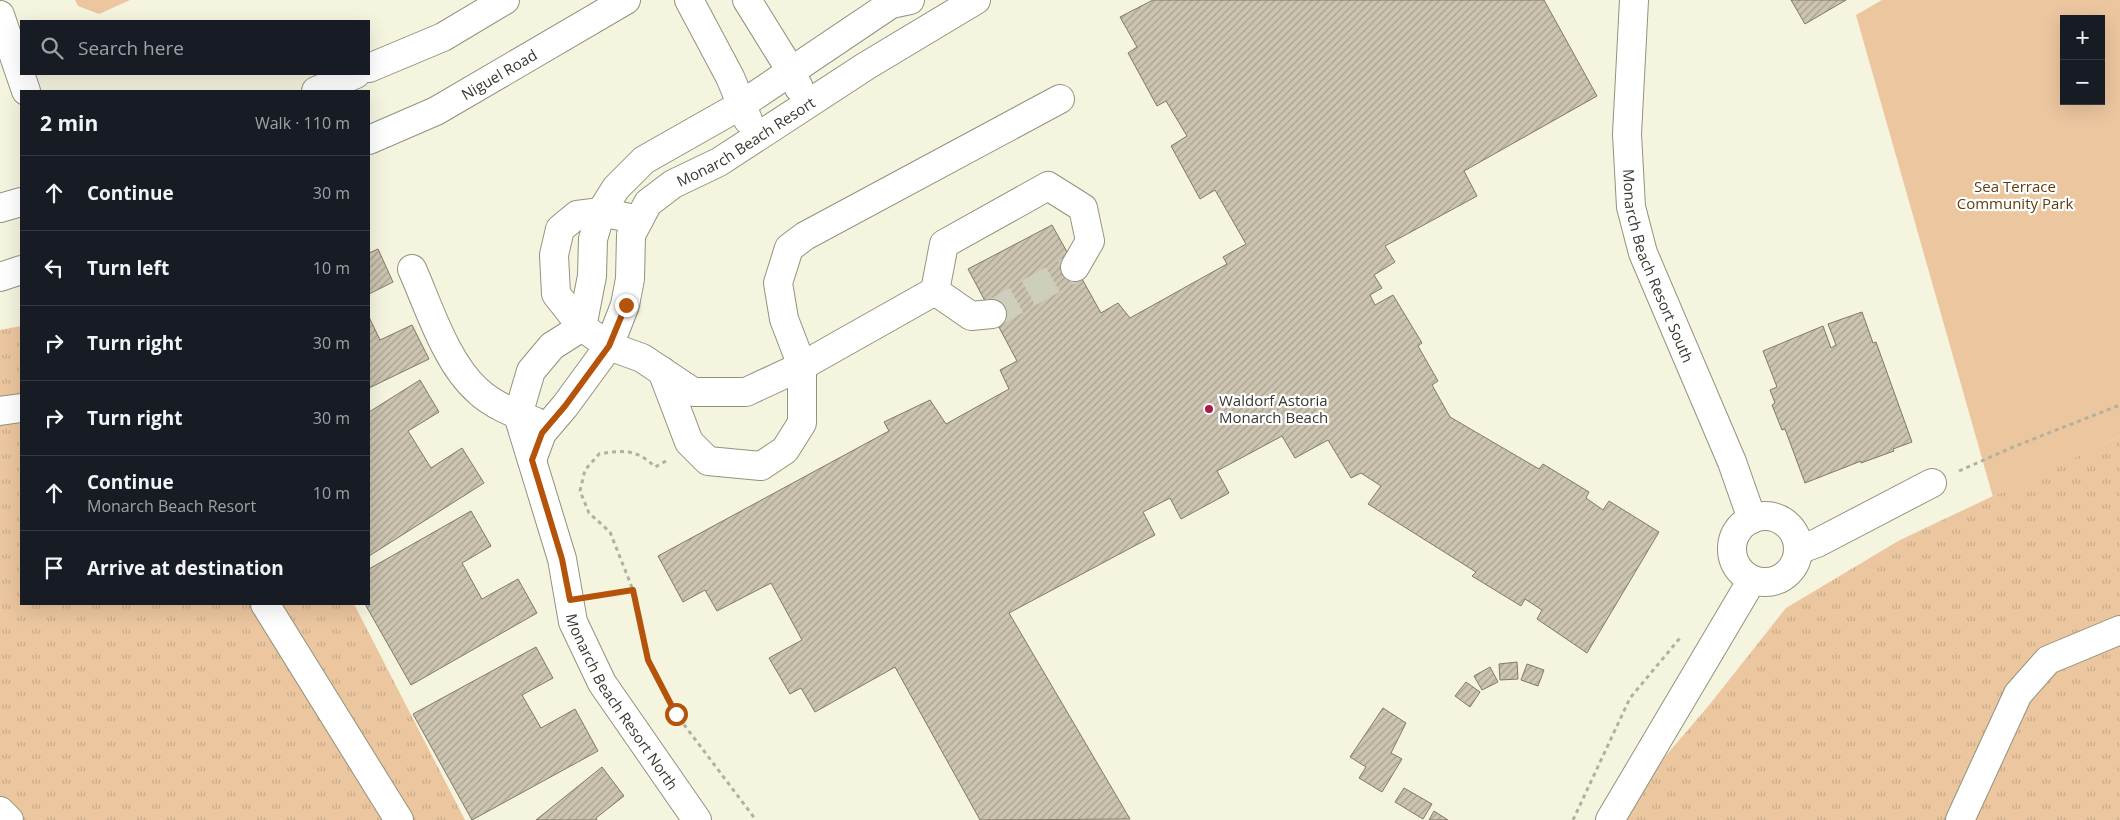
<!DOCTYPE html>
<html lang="en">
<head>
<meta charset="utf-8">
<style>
	:root { --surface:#171b24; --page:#20242c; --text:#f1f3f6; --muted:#9ea1a6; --line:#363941 }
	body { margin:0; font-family:"Open Sans",sans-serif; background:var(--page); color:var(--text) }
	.controls { position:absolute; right:15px; top:15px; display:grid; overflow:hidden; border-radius:0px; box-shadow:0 5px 20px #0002 }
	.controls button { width:45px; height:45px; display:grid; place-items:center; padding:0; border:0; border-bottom:1px solid var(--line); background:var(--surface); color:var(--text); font:25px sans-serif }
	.stop { position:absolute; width:15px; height:15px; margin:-11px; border:4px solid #b45309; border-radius:50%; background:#fff }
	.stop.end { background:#b45309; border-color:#fff; box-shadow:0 1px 5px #0008 }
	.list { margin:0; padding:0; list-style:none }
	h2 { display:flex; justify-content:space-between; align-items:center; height:65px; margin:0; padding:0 20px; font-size:21px }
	h2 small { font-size:16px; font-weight:400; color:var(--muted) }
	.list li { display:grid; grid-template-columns:32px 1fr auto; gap:15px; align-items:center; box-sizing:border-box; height:75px; padding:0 20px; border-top:1px solid var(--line) }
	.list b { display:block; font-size:19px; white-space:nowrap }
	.list p { margin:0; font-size:16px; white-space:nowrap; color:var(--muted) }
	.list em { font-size:16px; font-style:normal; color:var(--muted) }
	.icon { flex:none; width:28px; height:28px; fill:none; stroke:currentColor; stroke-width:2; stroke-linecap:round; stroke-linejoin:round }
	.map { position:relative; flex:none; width:2120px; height:820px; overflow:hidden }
	.search { position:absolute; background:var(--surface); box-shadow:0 5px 20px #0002; left:20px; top:20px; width:350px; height:55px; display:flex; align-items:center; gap:12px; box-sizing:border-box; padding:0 18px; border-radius:0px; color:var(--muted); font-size:19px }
	.panel { position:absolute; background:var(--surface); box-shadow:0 5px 20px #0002; left:20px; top:90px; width:350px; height:515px; border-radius:0px }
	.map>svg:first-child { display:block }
	.grass { fill:url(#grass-tufts) }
	.park { fill:#ebc69f; fill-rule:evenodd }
	.building { fill:url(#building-hatch); stroke:#807967 }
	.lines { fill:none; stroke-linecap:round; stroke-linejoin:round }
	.minor-tunnel { stroke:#cecebc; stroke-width:28; stroke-dasharray:28 14; stroke-linecap:butt }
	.minor-casing { stroke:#92927e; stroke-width:30 }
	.major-casing { stroke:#92927e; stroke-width:30 }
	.path { stroke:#b1b1a0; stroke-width:3; stroke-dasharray:4 4; stroke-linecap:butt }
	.minor { stroke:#fff; stroke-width:28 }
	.major { stroke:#fff; stroke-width:28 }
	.route { stroke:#b45309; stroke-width:6 }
	.poi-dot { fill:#ac194b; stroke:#fff; stroke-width:2 }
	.labels { text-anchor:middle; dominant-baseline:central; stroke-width:4.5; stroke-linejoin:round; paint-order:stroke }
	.street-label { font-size:15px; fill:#383830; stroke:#fff }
	.park-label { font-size:15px; fill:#5f3c0e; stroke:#fff }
	.poi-label { font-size:15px; fill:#383830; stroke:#fff; text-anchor:start }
</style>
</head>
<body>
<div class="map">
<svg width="2120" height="820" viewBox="0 0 2120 820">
	<defs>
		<pattern id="grass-tufts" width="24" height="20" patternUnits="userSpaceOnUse" patternTransform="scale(1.25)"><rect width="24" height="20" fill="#ebc69f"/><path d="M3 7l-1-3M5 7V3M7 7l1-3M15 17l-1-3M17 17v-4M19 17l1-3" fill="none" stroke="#caab89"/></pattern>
		<pattern id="building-hatch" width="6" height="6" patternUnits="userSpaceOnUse" patternTransform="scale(1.25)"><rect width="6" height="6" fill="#ccc4b0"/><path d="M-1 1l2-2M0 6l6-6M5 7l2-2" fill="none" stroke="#a7a090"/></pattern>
	</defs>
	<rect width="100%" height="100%" fill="#f4f4df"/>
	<g class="grass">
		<path d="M21 326V604H354L465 820H0V330Z"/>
		<path d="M2120 436V820H1611L1710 704 1786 608 1900 540Z"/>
	</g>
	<g class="park">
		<path d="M75 0H130L99 14 78 6Z"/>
		<path d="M1882 0H2120V436L1993 497 1856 15ZM2064 19H2101V101H2064Z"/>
	</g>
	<g class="building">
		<path d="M1153 0H1544L1597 96 1464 171 1477 196 1385 246 1395 262 1374 275 1382 288 1370 295 1375 305 1393 295 1422 343 1418 346 1438 381 1432 385 1450 417 1539 469 1543 464 1589 492 1586 498 1603 510 1609 501 1659 532 1587 653 1537 619 1542 610 1525 599 1521 606 1472 576 1476 572 1368 504 1381 486 1361 473 1351 478 1328 440 1295 458 1282 436 1217 471 1229 493 1181 519 1170 498 1143 512 1155 535 1009 613 1130 819 980 820 895 667 815 712 801 688 790 694 769 658 802 640 771 583 717 611 705 590 683 602 658 556 889 431 884 422 930 400 946 424 1009 389 1000 370 1017 361 968 269 1052 225 1101 313 1118 303 1130 318 1227 264 1223 257 1246 244 1215 190 1200 199 1171 146 1187 136 1166 101 1157 106 1128 53 1137 47 1120 17Z"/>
		<path d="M1791 0H1846L1805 24Z"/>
		<path d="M378 249 393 282 369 294V253Z"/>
		<path d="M1862 312 1873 343 1876 342 1912 442 1893 449 1894 451 1861 463V461L1805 483 1785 429 1782 430 1772 405 1775 403 1770 390 1777 387 1763 351 1823 326 1831 348 1836 345 1828 324Z"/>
		<path d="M369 317 380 340 412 325 429 359 369 388Z"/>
		<path d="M420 380 439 412 408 431 431 468 462 448 484 483 369 556V412Z"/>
		<path d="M471 511 491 546 462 563 482 599 518 579 537 613 411 685 365 604H369V569Z"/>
		<path d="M536 647 553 678 522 695 541 728 575 709 598 751 472 820 413 714Z"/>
		<path d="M1517 662 1518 679 1500 680 1499 664Z"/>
		<path d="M1527 664 1544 670 1538 686 1521 680Z"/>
		<path d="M1490 667 1498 682 1482 690 1474 676Z"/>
		<path d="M1466 682 1480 692 1470 707 1455 696Z"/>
		<path d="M1383 708 1406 723 1391 753 1402 759 1382 792 1359 778 1366 767 1350 757Z"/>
		<path d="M602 767 624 796 596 818 597 820H536Z"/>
		<path d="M1404 788 1432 804 1423 819 1395 802Z"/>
		<path d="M1434 811 1448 820H1429Z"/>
	</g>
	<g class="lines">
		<path class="minor-tunnel" d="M992 314 1075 267"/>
		<g class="minor-casing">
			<g id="minor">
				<path d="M689 0 730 77 748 120"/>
				<path d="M747 0 791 71 799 88"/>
				<path id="s1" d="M1634 0 1627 134 1631 207 1643 253 1732 462 1752 519"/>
				<path d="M0 15 26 91"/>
				<path d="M639 220 601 212 577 215 560 229 554 255 556 294 582 327 609 346 642 358 693 392H746L802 366 935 291 944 244 1048 186 1083 208 1090 241 1075 267"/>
				<path d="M412 269C429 307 446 363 478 391 494 406 516 414 536 422"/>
				<path d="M935 291 971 316 992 314"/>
				<path id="s2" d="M582 327 552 346 531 371 518 415 562 559 573 622 602 683 697 820"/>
				<path d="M582 327 592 276 593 239 601 212 616 188 644 160 741 105 891 4 910 0"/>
				<path d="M662 371 689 442 708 461 761 466 785 450 802 423V366L784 319 778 283 789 248 805 236 1060 99"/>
				<path d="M0 411 21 408"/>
				<path id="s3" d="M532 460 542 433 565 406 609 346 625 305 630 279 631 235 648 203 673 184 719 162 866 66 976 0"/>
				<circle cx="1765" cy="549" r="33"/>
				<path d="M1798 550 1817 543 1932 483"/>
				<path d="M265 604 399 820"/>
				<path d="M0 811 9 820"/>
				<path d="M1610 820 1752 580"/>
				<path d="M1960 820 2018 694 2048 660 2120 630"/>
			</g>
		</g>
		<g class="major-casing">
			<g id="major">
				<path d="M369 68 443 37 505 0"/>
				<path d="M316 91 356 74"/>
				<path id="s4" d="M369 140 436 111 626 0"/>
				<path d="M0 208 21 202"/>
				<path d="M0 277 21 270"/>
			</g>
		</g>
		<g class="path">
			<path d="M666 461 655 467C637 449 623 450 599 454L585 470 580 491 589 513 610 532 633 590 648 660 676 714 756 820"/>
			<path d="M1959 471 2013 447 2120 405"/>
			<path d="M599 595 633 590"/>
			<path d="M1573 820 1630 698 1680 638"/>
		</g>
		<use href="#minor" class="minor"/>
		<use href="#major" class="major"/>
	</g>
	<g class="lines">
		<path class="route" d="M626 305 609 346 565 406 542 433 532 460 562 559 570 600 633 590 648 660 676 714"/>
	</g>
	<circle class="poi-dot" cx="1209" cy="409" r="5"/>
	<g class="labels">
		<g class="street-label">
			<text stroke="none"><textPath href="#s4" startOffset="146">Niguel Road</textPath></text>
			<text stroke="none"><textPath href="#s3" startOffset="405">Monarch Beach Resort</textPath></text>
			<text stroke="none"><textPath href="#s1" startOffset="271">Monarch Beach Resort South</textPath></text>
			<text stroke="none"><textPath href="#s2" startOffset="422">Monarch Beach Resort North</textPath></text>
		</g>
		<g class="park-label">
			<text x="2015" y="186">Sea Terrace<tspan x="2015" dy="17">Community Park</tspan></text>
		</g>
		<g class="poi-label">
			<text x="1219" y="400">Waldorf Astoria<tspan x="1219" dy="17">Monarch Beach</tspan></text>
		</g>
	</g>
</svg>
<div class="controls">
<button>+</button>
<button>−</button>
</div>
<div class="stop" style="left:676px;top:714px"></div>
<div class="stop end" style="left:626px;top:305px"></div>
<div class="search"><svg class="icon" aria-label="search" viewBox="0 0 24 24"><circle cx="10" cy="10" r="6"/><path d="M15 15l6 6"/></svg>Search here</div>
<section class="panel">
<h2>2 min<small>Walk · 110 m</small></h2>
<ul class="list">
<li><svg class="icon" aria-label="ahead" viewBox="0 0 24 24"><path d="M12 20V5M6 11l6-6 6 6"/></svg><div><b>Continue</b></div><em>30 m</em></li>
<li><svg class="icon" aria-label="left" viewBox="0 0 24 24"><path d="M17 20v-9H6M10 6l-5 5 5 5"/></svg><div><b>Turn left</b></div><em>10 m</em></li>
<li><svg class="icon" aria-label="right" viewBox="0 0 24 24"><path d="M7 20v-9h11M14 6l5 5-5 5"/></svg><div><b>Turn right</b></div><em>30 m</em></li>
<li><svg class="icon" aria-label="right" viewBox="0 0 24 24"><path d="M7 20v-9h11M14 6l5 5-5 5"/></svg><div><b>Turn right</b></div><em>30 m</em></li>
<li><svg class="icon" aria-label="ahead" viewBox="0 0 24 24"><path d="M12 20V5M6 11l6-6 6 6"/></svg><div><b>Continue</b><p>Monarch Beach Resort</p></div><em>10 m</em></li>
<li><svg class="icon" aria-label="arrive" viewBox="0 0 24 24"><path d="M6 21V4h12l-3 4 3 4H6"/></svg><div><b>Arrive at destination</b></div></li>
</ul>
</section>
</div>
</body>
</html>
